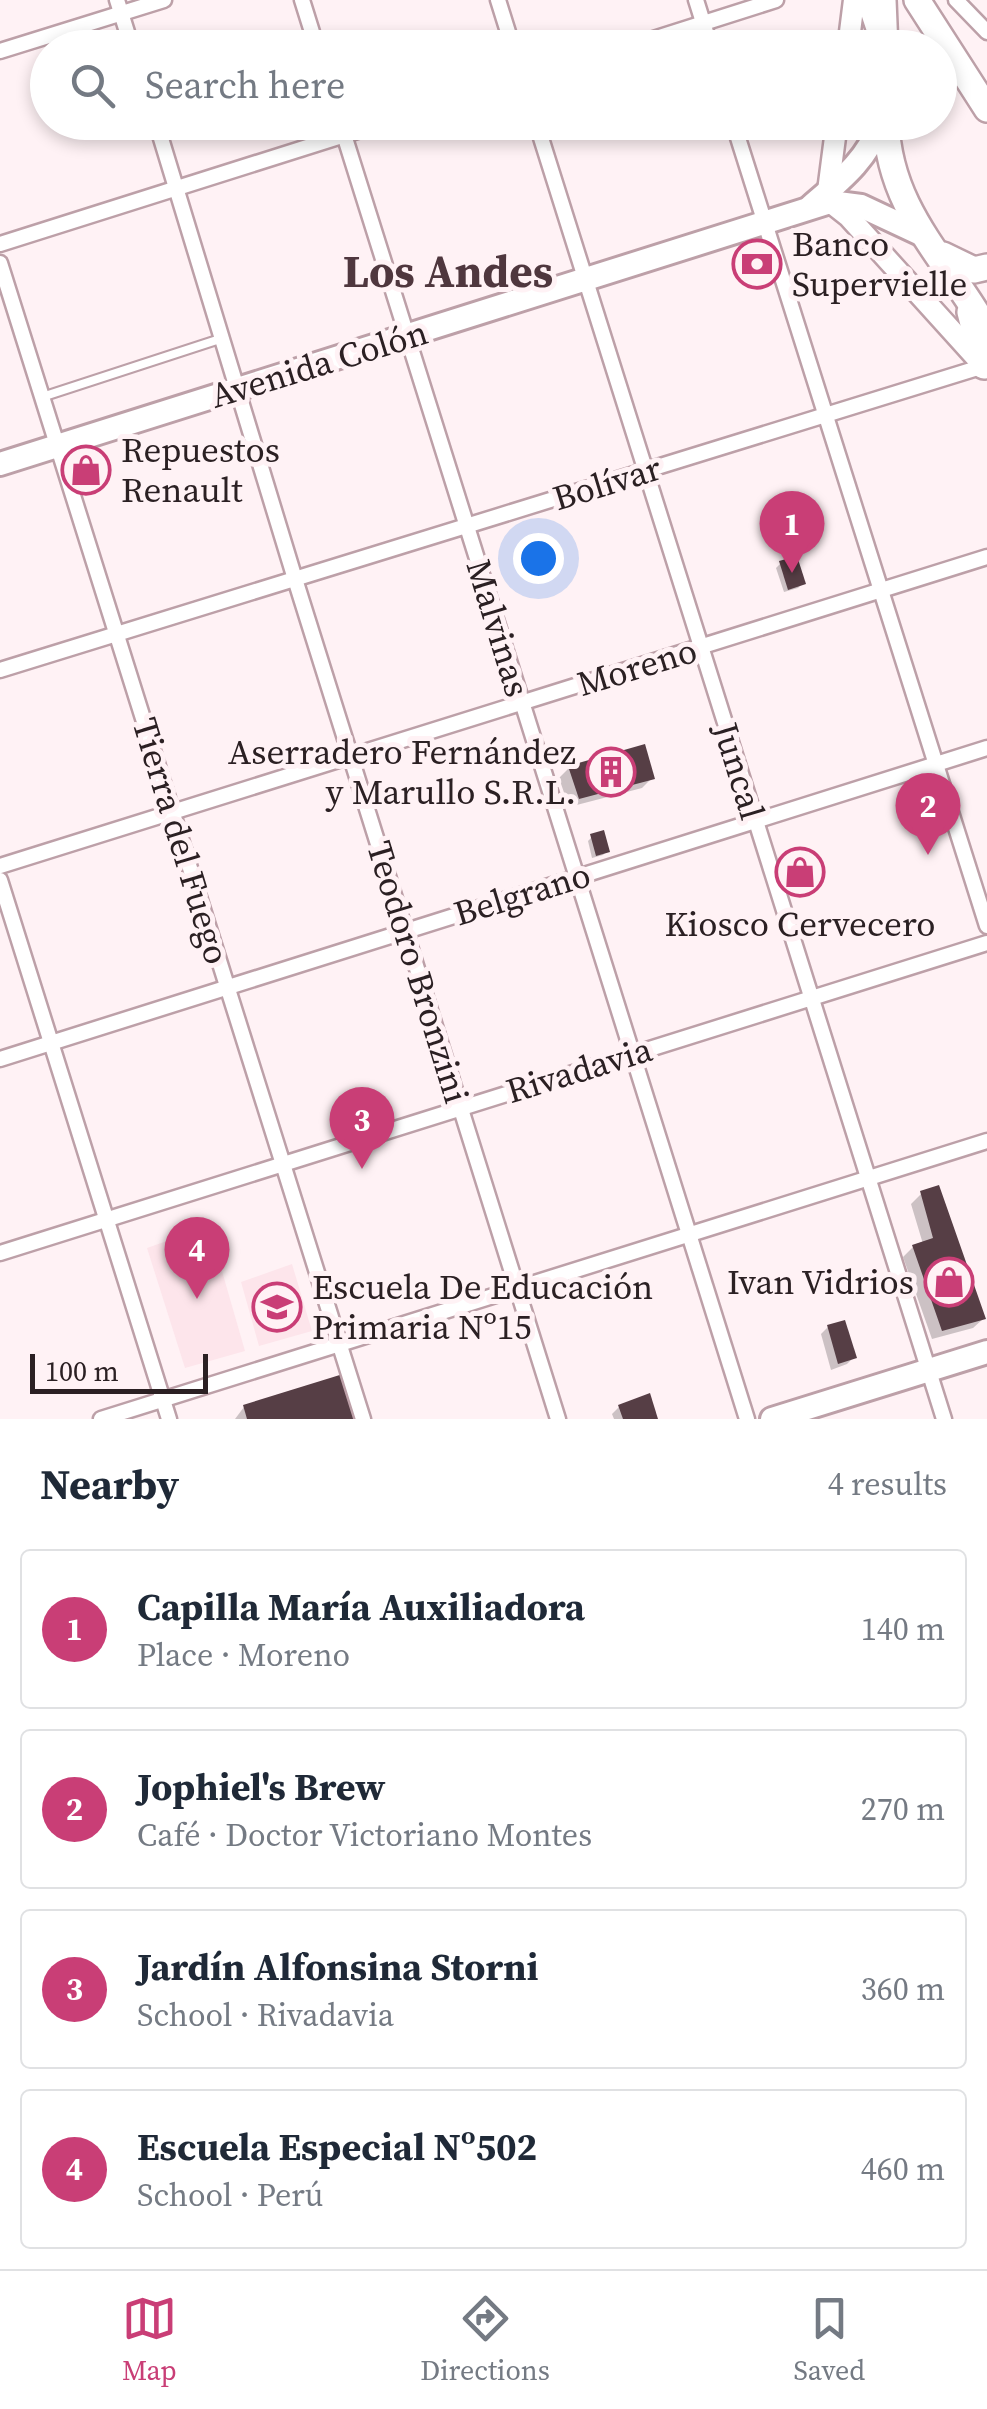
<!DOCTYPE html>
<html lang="en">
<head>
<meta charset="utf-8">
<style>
	:root { --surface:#fff; --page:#f6f6f7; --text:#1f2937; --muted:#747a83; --line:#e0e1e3; --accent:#c93e76 }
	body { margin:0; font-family:"Source Serif 4",serif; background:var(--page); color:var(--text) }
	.scale { position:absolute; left:30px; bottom:25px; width:178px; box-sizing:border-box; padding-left:10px; border:5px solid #2b2023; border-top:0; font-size:28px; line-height:35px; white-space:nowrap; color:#2b2023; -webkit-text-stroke:8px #fff2f5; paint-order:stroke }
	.you { position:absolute; left:538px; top:558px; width:35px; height:35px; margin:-25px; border:8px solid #fff; border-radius:50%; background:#1a73e8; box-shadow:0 0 0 15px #1a73e833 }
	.badge { display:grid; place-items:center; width:65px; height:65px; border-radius:50%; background:var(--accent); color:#fff; font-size:32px; font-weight:700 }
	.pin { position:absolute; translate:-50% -82px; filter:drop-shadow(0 2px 5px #0008) }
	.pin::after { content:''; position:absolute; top:52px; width:35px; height:30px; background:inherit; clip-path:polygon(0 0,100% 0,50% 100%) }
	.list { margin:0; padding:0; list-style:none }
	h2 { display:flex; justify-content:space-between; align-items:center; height:130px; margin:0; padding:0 40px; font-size:42px }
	h2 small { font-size:32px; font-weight:400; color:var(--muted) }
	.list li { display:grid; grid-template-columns:65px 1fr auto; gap:30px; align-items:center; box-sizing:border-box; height:160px; margin:0 20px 20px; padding:0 20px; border:2px solid var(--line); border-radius:10px }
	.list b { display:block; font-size:38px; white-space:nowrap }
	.list p { margin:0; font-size:32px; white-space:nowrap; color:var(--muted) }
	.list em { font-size:32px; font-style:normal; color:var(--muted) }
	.icon { flex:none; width:55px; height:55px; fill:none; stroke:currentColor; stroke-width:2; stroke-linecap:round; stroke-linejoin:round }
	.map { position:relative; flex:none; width:987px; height:1419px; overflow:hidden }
	.search { position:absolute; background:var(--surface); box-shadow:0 5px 15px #0003; left:30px; right:30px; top:30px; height:110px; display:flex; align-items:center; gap:25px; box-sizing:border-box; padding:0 35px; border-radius:55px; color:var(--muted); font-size:38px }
	.sheet { height:850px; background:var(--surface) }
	nav { display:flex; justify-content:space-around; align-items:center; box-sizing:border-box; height:140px; border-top:2px solid var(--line); background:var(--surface); font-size:28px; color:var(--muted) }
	nav a { display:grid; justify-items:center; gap:5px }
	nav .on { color:var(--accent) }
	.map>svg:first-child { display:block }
	.built { fill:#fde5eb }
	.shadow { fill:#0003 }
	.building { fill:#563e45 }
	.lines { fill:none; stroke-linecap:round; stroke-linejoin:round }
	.lane-casing { stroke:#bda0a8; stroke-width:12 }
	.street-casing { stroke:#bda0a8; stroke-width:19 }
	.secondary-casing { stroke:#bda0a8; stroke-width:25 }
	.primary-casing { stroke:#bda0a8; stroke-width:28 }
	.highway-casing { stroke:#bda0a8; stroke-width:30 }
	.lane { stroke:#fff; stroke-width:8 }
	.street { stroke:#fff; stroke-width:14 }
	.secondary { stroke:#fff; stroke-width:20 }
	.primary { stroke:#fff; stroke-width:22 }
	.highway { stroke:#fff; stroke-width:25 }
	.labels { text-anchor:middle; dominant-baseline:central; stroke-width:10; stroke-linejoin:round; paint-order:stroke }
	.poi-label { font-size:35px; fill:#2b2023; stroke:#fff2f5; text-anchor:start }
	.street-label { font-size:35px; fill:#2b2023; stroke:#fff2f5 }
	.district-label { font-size:45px; font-weight:bold; fill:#4f373e; stroke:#fff2f5 }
</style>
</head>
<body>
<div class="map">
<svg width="987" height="1419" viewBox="0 0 987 1419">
	<rect width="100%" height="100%" fill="#fff2f5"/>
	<g class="built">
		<path d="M209 1226 245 1351 185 1368 147 1248Z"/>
		<path d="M292 1264 312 1331 259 1346 241 1282Z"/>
	</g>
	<g class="shadow">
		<path d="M780 564 803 583 798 588 784 592 776 568Z"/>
		<path d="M569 768 652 778 642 788 569 807 559 778Z"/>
		<path d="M592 837 607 851 603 855 592 858 588 841Z"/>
		<path d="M921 1194 983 1319 973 1328 932 1339 903 1257 913 1247 923 1244 911 1204Z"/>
		<path d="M828 1327 854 1357 847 1364 831 1370 821 1334Z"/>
		<path d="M244 1407 353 1419H235Z"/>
		<path d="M619 1407 655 1419H614L612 1414Z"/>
	</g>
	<g class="building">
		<path d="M797 556 806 584 788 590 779 561Z"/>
		<path d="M645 744 655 779 579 799 568 766Z"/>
		<path d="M604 830 610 852 596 856 590 834Z"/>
		<path d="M939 1185 986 1319 942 1331 912 1245 933 1238 920 1191Z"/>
		<path d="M845 1320 857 1358 838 1364 827 1325Z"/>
		<path d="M343 1374 355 1419H247L243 1405Z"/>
		<path d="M650 1393 658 1419H623L618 1405Z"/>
	</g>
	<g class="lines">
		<g class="lane-casing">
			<path id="lane" d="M42 397 223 338"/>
		</g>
		<g class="street-casing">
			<g id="street">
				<path d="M117 0 132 48"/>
				<path d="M302 0 317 48"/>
				<path d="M498 0 513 48"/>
				<path d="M696 0 711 48"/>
				<path d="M956 0 987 32"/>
				<path d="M625 48 776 0"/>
				<path d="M0 51 164 0"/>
				<path d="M156 122 295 579 558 1419"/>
				<path d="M340 122 747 1419"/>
				<path d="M536 122 944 1419"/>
				<path d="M733 122 987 926"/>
				<path d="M0 244 386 122"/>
				<path d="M0 263 363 1419"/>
				<path d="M0 670 984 366"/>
				<path d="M0 866 987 557"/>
				<path d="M0 880 169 1419"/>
				<path d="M0 1059 987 748"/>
				<path d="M0 1253 987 943"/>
				<path d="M101 1419 987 1141"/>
			</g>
		</g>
		<g class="secondary-casing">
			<g id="secondary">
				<path d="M867 0 879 36"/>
				<path d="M848 48 854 0"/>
				<path d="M828 191 837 122"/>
				<path d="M830 202 849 217 982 364"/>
			</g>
		</g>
		<g class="primary-casing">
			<g id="primary">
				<path d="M811 206C841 180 867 160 881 122"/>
				<path d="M0 464 830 202 861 206 925 236"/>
				<path d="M772 1419 987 1352"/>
			</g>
		</g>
		<g class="highway-casing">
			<g id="highway">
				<path d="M883 0 885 48"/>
				<path d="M917 0 987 109"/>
				<path d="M886 122C889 210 946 258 987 330"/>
				<path d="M943 255 974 270 987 267"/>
				<path d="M970 312 984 366"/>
			</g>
		</g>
		<use href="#lane" class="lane"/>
		<use href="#street" class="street"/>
		<use href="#secondary" class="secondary"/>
		<use href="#primary" class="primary"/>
		<use href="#highway" class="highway"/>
	</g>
	<defs>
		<g id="bank-ring" transform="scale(2.5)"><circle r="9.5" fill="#fff2f5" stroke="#c93e76" stroke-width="1.5"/><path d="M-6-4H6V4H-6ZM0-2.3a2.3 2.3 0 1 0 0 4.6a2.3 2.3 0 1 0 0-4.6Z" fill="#c93e76"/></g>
		<g id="shop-ring" transform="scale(2.5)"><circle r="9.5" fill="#fff2f5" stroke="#c93e76" stroke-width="1.5"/><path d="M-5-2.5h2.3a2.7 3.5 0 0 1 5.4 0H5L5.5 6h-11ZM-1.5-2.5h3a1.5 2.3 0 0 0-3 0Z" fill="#c93e76"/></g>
		<g id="building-ring" transform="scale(2.5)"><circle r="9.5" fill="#fff2f5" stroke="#c93e76" stroke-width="1.5"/><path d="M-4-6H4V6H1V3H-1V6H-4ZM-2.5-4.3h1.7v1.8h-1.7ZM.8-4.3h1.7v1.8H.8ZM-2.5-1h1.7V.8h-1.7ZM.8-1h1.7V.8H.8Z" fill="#c93e76"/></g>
		<g id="school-ring" transform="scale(2.5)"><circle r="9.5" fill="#fff2f5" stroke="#c93e76" stroke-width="1.5"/><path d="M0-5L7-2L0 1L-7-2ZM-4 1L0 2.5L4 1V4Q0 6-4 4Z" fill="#c93e76"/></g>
	</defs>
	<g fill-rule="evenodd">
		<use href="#bank-ring" x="757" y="264"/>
		<use href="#shop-ring" x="86" y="470"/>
		<use href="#building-ring" x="611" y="772"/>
		<use href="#shop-ring" x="800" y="872"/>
		<use href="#shop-ring" x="949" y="1282"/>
		<use href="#school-ring" x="277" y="1307"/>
	</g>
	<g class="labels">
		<g class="poi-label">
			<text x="792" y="244">Banco<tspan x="792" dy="40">Supervielle</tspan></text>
			<text x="121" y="450">Repuestos<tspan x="121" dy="40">Renault</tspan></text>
			<text x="576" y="752" text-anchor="end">Aserradero Fernández<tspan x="576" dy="40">y Marullo S.R.L.</tspan></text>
			<text x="800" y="924" text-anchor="middle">Kiosco Cervecero</text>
			<text x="914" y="1282" text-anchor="end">Ivan Vidrios</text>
			<text x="312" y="1287">Escuela De Educación<tspan x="312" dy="40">Primaria Nº15</tspan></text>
		</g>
		<g class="street-label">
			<text transform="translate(319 364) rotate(-17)">Avenida Colón</text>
			<text transform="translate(607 483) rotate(-17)">Bolívar</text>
			<text transform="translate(498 628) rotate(73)">Malvinas</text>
			<text transform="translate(637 667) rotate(-17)">Moreno</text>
			<text transform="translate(739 771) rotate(73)">Juncal</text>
			<text transform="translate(181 841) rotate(73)">Tierra del Fuego</text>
			<text transform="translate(522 894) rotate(-17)">Belgrano</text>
			<text transform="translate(418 972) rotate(73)">Teodoro Bronzini</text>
			<text transform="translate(579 1070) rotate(-17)">Rivadavia</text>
		</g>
		<g class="district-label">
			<text x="448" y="271">Los Andes</text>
		</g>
	</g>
</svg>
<div class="scale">100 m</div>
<div class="you"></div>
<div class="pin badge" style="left:792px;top:573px">1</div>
<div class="pin badge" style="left:928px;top:855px">2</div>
<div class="pin badge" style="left:362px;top:1169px">3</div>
<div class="pin badge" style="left:197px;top:1299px">4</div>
<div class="search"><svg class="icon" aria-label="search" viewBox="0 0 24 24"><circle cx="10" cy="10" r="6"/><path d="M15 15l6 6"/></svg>Search here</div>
</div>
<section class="sheet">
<h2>Nearby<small>4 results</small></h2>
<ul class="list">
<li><span class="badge">1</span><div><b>Capilla María Auxiliadora</b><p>Place · Moreno</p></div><em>140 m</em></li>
<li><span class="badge">2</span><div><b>Jophiel's Brew</b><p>Café · Doctor Victoriano Montes</p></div><em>270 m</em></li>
<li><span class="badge">3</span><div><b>Jardín Alfonsina Storni</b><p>School · Rivadavia</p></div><em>360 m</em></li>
<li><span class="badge">4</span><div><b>Escuela Especial Nº502</b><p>School · Perú</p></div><em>460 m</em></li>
</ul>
</section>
<nav>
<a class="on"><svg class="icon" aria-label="map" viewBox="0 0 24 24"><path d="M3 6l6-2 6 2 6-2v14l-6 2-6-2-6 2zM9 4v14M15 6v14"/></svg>Map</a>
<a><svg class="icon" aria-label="directions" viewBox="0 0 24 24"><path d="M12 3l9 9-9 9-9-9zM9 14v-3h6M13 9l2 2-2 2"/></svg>Directions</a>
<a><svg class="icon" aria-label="saved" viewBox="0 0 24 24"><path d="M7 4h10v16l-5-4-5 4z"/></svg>Saved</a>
</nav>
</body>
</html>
